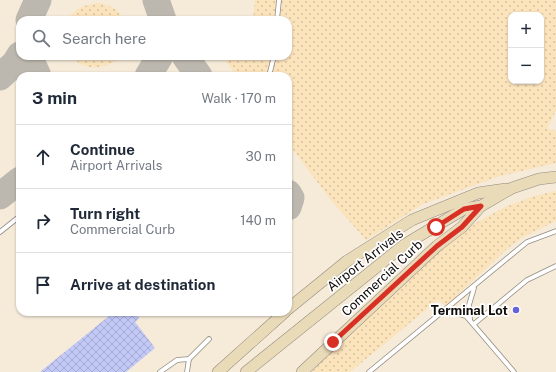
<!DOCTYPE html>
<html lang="en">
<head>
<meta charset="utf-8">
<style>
	:root { --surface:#fff; --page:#f2f2f3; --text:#1f2937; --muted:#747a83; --line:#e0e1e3 }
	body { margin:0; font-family:"Public Sans",sans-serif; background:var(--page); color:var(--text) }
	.controls { position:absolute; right:12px; top:12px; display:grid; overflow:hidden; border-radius:8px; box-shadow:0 1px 3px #0004 }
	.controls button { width:36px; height:36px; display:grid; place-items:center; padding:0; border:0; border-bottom:1px solid var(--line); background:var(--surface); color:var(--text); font:20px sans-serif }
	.stop { position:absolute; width:12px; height:12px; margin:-9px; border:3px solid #d93025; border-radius:50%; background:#fff }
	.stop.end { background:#d93025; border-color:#fff; box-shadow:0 1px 4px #0008 }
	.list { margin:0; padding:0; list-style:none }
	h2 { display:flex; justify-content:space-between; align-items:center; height:52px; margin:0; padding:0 16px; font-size:17px }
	h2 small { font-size:13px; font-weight:400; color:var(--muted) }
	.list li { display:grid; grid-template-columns:26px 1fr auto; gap:12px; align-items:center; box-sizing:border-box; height:64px; padding:0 16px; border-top:1px solid var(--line) }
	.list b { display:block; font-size:15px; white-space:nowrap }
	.list p { margin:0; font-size:13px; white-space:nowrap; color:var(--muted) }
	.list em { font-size:13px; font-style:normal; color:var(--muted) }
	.icon { flex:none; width:22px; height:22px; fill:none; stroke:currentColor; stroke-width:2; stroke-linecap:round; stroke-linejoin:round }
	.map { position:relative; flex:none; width:556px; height:372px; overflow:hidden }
	.search { position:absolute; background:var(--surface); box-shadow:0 1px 3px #0004; left:16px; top:16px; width:276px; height:44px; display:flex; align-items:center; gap:10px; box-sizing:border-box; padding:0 14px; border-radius:12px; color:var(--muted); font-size:15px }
	.panel { position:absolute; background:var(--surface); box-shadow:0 1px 3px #0004; left:16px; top:72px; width:276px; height:244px; border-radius:12px }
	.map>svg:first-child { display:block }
	.built { fill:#f6ead9; fill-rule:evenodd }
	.grass { fill:url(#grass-dots); fill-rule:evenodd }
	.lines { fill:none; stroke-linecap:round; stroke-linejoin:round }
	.taxiway { stroke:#bdb8af; stroke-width:27 }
	.building { fill:url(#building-cross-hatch) }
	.lane-casing { stroke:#918b81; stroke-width:5.5 }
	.secondary-casing { stroke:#918b81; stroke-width:12 }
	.lane { stroke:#fff; stroke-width:4 }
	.secondary { stroke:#e9dab8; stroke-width:11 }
	.route { stroke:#d93025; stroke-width:5 }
	.poi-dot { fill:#6363dc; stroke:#fff; stroke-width:1.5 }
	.labels { text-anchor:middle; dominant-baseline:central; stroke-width:3.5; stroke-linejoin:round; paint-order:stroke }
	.street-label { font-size:13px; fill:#0e0b08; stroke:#fff }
	.poi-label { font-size:13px; font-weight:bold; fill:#0e0b08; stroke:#fff; text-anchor:end }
</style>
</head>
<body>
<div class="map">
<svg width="556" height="372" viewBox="0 0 556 372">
	<defs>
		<pattern id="grass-dots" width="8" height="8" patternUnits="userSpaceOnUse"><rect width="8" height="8" fill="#fbe3bc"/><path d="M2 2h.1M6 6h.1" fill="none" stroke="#d6c1a0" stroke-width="1.8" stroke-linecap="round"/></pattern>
		<pattern id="building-cross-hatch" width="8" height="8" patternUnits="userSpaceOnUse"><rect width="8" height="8" fill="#c2c9f7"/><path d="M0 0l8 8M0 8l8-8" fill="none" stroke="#a6abd2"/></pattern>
	</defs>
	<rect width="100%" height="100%" fill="#fcf5eb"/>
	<path class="built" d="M0 0H556V372H0ZM511 15H541V81H511ZM20 20H288V56H20ZM20 76H288V312H20Z"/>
	<g class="grass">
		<path d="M255 0H556V110L547 129 556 131V163L500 176 423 204 366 240 330 199 288 143V76H237L222 56H288V20H253ZM511 15H541V81H511Z"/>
		<path d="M101 3 116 9 124 20H67C76 7 86 4 101 3Z"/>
		<path d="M72 56H121C109 69 83 73 72 56Z"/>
		<path d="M556 191V221L521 238 508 248 446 306 438 300 350 372H312L344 337 461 231 505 207 534 196Z"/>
	</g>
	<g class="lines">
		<g class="taxiway">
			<path d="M156 0 163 20"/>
			<path d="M29 20 38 0"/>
			<path d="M29 56 38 76"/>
			<path d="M185 56 199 76"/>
			<path d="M148 76 160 56"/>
			<path d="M0 77 15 63 20 55"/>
			<path d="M288 193 291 198 288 207"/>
			<path d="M0 196 20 180"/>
		</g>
	</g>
	<path class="building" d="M114 312H134L139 318 135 322 155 348 126 372H40Z"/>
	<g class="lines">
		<g class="lane-casing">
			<g id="lane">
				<path d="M277 20 279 0"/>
				<path d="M269 76 274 56"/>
				<path d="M0 232 20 216"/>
				<path d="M443 313H456L466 316 514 372"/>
				<path d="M470 320 469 305 474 288"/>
				<path d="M474 324 527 280 556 266"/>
				<path d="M160 372 177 360 189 359 209 339"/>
				<path d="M187 372 189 359"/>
				<path d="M369 372 527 242 556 231"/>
			</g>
		</g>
		<g class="secondary-casing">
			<g id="secondary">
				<path d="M288 309 347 261 412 220 478 193 506 189"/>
				<path d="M218 372 285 312"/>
				<path d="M246 372 404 245 464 209 481 206 512 188 539 179 556 177"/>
				<path d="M302 372 437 246 462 227 481 206"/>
			</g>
		</g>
		<use href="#lane" class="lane"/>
		<use href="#secondary" class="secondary"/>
	</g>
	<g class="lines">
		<path class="route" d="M333 342 437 246 462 227 481 206 464 209 436 227"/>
	</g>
	<circle class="poi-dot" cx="516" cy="310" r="4"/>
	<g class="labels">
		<g class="street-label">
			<text transform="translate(365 260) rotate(-38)">Airport Arrivals</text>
			<text transform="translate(382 278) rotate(-43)">Commercial Curb</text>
		</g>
		<g class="poi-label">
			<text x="508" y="310">Terminal Lot</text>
		</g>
	</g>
</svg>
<div class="controls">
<button>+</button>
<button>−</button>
</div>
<div class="stop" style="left:436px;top:227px"></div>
<div class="stop end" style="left:333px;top:342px"></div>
<div class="search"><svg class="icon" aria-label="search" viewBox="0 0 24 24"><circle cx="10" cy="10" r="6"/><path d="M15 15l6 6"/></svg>Search here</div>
<section class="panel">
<h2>3 min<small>Walk · 170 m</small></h2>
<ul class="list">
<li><svg class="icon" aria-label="ahead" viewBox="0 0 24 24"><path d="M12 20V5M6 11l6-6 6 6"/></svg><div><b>Continue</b><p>Airport Arrivals</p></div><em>30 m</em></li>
<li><svg class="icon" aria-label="right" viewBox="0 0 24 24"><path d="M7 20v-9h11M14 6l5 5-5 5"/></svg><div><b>Turn right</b><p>Commercial Curb</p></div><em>140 m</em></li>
<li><svg class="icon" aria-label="arrive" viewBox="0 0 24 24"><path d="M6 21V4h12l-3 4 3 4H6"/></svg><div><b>Arrive at destination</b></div></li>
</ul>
</section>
</div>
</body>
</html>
